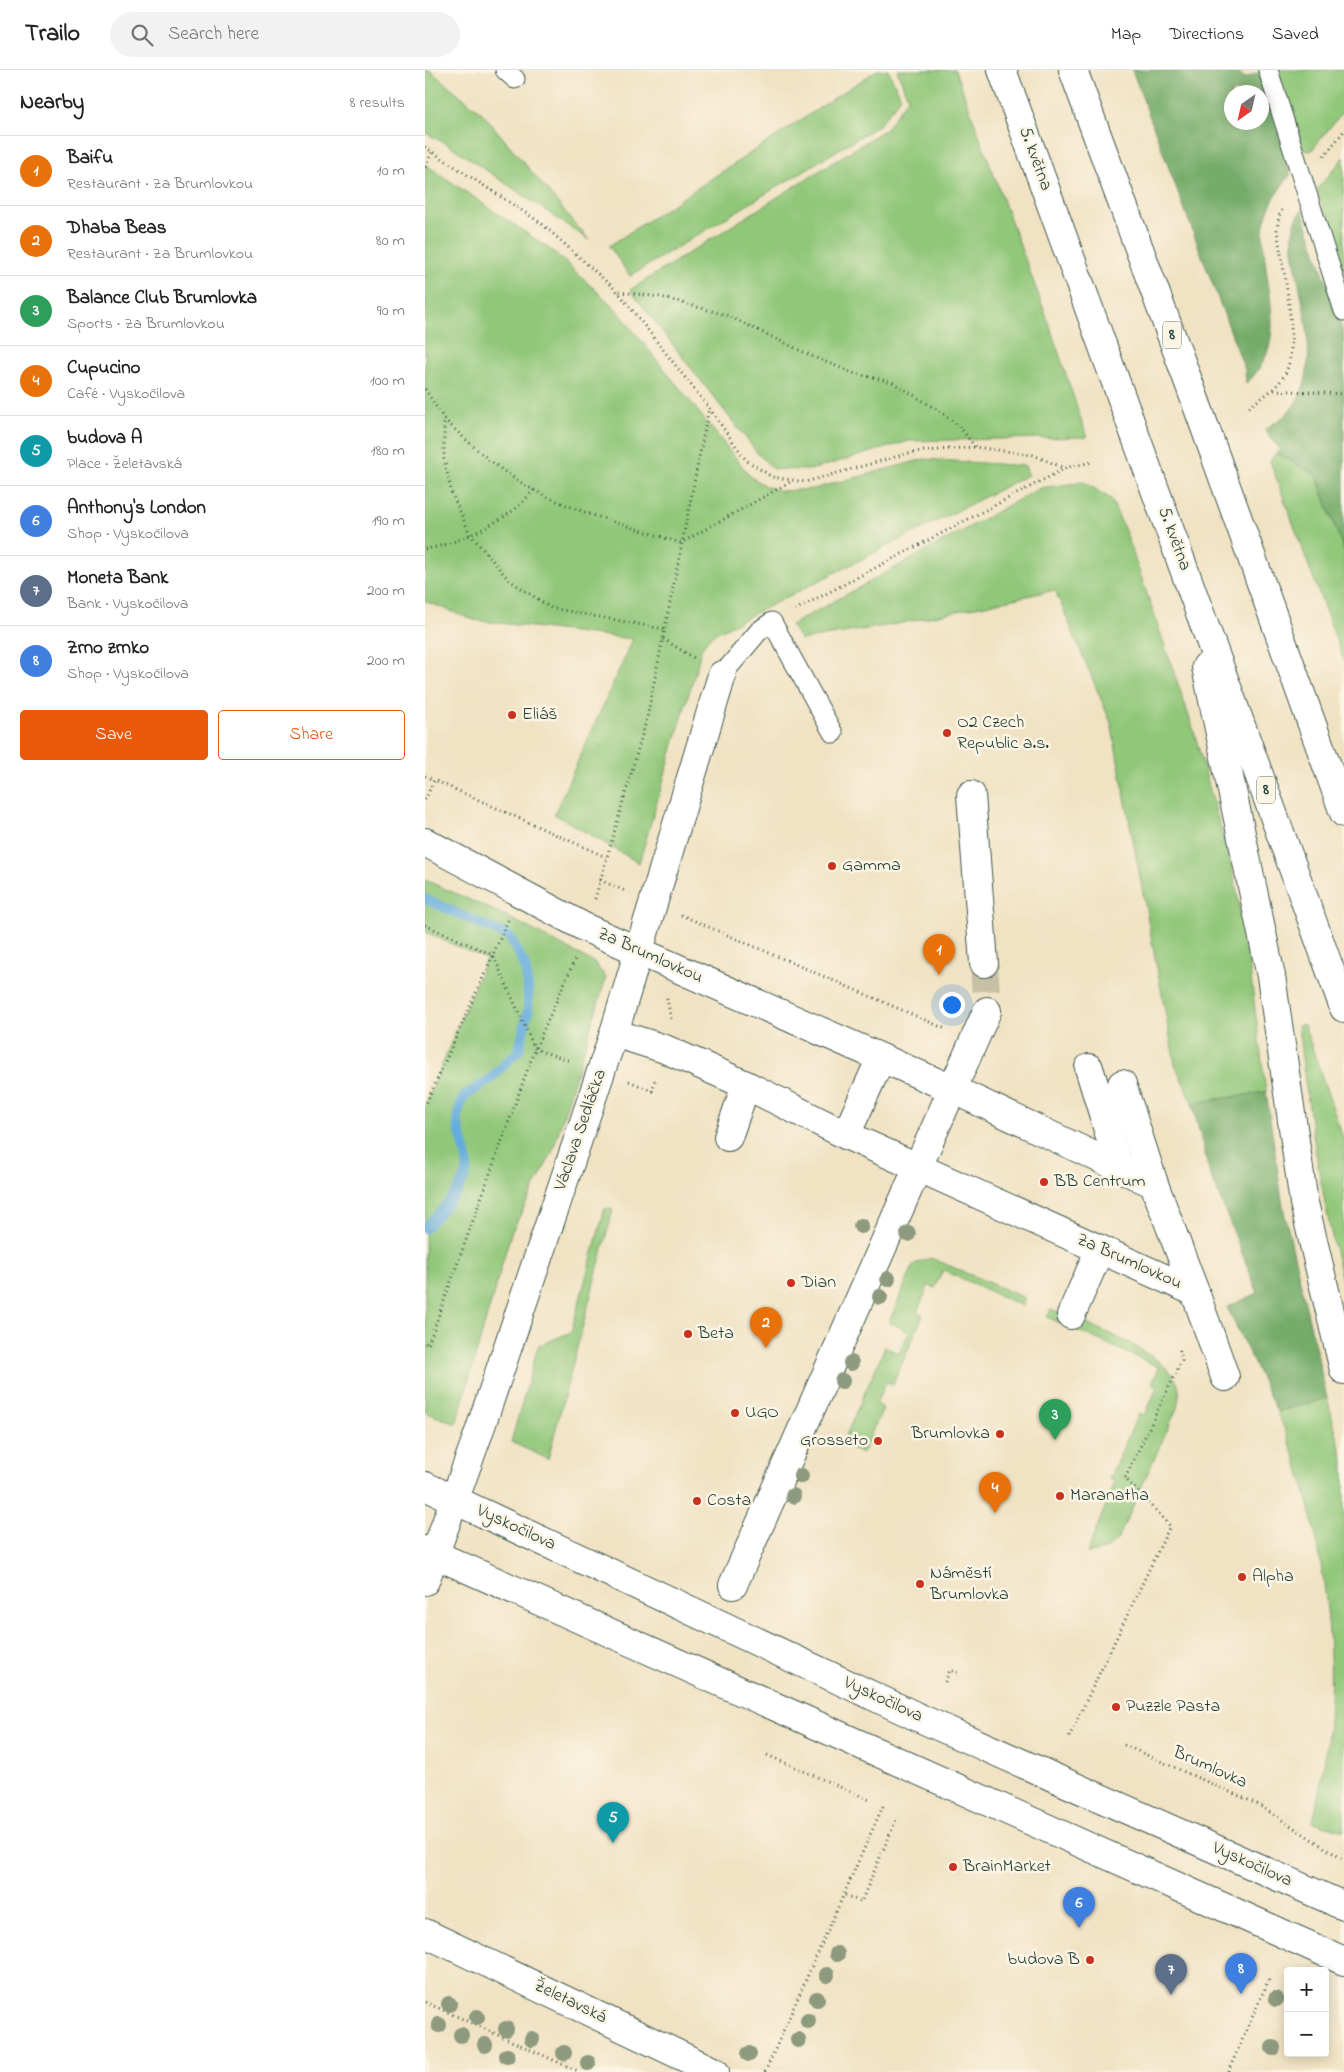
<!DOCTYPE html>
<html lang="en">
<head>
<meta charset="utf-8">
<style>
	:root { --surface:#fff; --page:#f2f2f2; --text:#222; --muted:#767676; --line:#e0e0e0; --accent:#ea580c }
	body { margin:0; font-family:"Indie Flower",sans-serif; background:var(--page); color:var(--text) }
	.controls { position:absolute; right:15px; bottom:15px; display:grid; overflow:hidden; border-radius:5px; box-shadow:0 2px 12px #0003 }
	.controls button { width:45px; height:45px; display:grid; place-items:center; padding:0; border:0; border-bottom:1px solid var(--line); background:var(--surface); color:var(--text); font:25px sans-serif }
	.compass { position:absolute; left:799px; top:15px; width:45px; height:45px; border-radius:50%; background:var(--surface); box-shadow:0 2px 12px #0003; rotate:214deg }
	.you { position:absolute; left:526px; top:934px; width:18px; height:18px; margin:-12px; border:4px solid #fff; border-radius:50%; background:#1a73e8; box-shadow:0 0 0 8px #1a73e833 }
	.badge { display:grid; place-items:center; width:32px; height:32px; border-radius:50%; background:var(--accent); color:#fff; font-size:16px; font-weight:700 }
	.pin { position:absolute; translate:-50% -41px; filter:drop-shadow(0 1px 2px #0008) }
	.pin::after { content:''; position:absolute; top:26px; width:18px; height:15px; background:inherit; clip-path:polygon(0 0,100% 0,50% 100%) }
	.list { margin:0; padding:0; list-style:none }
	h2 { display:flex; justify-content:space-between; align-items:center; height:65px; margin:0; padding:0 20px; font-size:21px }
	h2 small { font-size:16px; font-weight:400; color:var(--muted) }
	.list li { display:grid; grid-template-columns:32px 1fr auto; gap:15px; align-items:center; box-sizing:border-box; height:70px; padding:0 20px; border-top:1px solid var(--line) }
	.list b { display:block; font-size:19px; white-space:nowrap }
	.list p { margin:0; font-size:16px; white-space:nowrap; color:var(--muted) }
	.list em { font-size:16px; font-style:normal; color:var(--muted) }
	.actions { display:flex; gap:10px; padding:15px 20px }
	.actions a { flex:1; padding:11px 0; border:1px solid var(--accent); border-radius:5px; text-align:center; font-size:18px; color:var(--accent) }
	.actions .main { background:var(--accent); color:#fff }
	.icon { flex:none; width:28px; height:28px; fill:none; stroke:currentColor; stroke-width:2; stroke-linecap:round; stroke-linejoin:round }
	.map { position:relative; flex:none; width:919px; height:2002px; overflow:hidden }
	header { display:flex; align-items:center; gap:30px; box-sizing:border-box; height:70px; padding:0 25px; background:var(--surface); border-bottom:1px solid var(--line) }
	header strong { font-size:24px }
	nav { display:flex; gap:28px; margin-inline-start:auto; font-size:18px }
	.search { width:350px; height:45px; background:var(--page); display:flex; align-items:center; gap:12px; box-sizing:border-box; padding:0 18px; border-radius:28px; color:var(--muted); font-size:19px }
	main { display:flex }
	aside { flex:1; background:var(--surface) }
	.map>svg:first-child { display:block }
	.green { fill:#91c779; stroke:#588256 }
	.forest { fill:#74ac69; stroke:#4a744e; fill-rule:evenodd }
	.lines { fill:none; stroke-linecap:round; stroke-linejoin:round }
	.stream { stroke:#63acdb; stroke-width:10 }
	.street-tunnel { stroke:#c6c1a6; stroke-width:28; stroke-dasharray:28 14; stroke-linecap:butt }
	.lane-casing { stroke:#3e5649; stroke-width:21 }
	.street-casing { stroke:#3e5649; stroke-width:30 }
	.secondary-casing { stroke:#3e5649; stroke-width:30 }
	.highway-casing { stroke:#3e5649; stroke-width:30 }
	.path { stroke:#3e5649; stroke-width:3; stroke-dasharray:1 4; stroke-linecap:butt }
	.lane { stroke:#fff; stroke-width:19 }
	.street { stroke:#fff; stroke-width:28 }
	.secondary { stroke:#fff; stroke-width:28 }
	.highway { stroke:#fff; stroke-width:28 }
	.tree { fill:#8d9a7e }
	.poi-dot { fill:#c8321e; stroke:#fcf5e5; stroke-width:2 }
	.labels { text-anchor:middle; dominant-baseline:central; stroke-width:5; stroke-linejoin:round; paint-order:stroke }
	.shield { fill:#fcf5e5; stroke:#617469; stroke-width:1 }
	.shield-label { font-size:16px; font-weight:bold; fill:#1f3d34 }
	.street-label { font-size:18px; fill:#1f3d34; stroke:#fcf5e5 }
	.poi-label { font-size:18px; fill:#1f3d34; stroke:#fcf5e5; text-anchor:start }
</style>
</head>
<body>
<header>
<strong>Trailo</strong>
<div class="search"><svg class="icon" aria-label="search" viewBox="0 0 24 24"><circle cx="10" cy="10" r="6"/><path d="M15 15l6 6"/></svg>Search here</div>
<nav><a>Map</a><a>Directions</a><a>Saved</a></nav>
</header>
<main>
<aside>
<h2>Nearby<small>8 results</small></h2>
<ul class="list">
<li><span class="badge" style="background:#e8710a">1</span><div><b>Baifu</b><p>Restaurant · Za Brumlovkou</p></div><em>10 m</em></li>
<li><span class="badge" style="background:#e8710a">2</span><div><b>Dhaba Beas</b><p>Restaurant · Za Brumlovkou</p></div><em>80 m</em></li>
<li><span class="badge" style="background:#2e9e5b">3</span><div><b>Balance Club Brumlovka</b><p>Sports · Za Brumlovkou</p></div><em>90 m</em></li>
<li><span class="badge" style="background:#e8710a">4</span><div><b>Cupucino</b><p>Café · Vyskočilova</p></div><em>100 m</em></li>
<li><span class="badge" style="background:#0f9aa8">5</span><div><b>budova A</b><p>Place · Želetavská</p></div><em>180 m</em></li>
<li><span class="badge" style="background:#3f7fe0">6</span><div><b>Anthony's London</b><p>Shop · Vyskočilova</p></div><em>190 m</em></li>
<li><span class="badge" style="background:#5c6f8a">7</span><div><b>Moneta Bank</b><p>Bank · Vyskočilova</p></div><em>200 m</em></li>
<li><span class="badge" style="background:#3f7fe0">8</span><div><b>Zrno zrnko</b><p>Shop · Vyskočilova</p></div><em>200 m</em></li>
</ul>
<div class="actions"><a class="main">Save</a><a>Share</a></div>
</aside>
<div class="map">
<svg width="919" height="2002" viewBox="0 0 919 2002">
	<rect width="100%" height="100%" fill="#fcf5e5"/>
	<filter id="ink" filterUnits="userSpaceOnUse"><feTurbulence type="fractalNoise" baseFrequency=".02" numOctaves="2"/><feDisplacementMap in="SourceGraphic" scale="10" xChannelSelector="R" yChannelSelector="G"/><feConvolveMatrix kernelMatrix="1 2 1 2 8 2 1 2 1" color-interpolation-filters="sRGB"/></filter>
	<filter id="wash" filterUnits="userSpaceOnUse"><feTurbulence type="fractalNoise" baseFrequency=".0096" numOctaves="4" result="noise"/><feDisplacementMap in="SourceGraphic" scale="20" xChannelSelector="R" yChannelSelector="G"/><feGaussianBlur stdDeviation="1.12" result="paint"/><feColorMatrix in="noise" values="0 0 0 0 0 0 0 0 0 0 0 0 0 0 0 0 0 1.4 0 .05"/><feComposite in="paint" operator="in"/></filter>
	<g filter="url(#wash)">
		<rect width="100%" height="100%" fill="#f0e2c3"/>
		<g class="green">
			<path d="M0 0H4L57 43 164 170 24 75 0 63Z"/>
			<path d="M452 0H463L476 27 454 55 205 206 184 176Z"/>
			<path d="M472 0H530L623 251 662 367 484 371 385 400 348 399 334 385 205 220 461 59 483 28Z"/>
			<path d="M854 0H919V40L886 81 878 80Z"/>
			<path d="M919 87V205L893 122V118Z"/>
			<path d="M0 94 129 182 190 238 326 407 340 416 356 421 388 419 499 389 600 396 603 405 287 565 277 577 272 596 214 793 129 744 208 569 49 550 0 531Z"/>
			<path d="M851 383 891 405 919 481V591L845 391Z"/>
			<path d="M659 412 686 429 701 463 768 658 810 811 825 901 841 1022 767 1033 750 994 686 653 630 520 472 554 376 570 366 555 615 418Z"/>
			<path d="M0 810 79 845 170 893 181 908 127 1083 86 1163 31 1354 0 1342V1035L61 889 0 862Z"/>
			<path d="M879 954 919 1071V1219C897 1131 884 1046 873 956Z"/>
			<path d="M180 1138 188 1140 123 1389 86 1372 113 1276 146 1262Z"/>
			<path d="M506 1188 600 1228 597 1236 518 1200 510 1218 504 1215 492 1242 498 1245 468 1314 462 1312 451 1333 458 1338 437 1384 423 1377 418 1372 460 1277 474 1283 484 1262 464 1252 489 1194Z"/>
			<path d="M626 1239C657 1253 748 1283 754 1319 755 1325 753 1332 752 1338L694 1467C685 1479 676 1482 662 1483L690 1412 684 1409 714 1343 720 1345 732 1317 727 1314 734 1297 622 1247Z"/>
			<path d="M902 1328 919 1392V1761L888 1752C893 1726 899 1700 902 1673 914 1572 895 1434 852 1342Z"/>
		</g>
		<g class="forest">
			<path d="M707 0H812L820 8 835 2 866 104C854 119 845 132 840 150 836 163 839 176 840 188 845 237 860 276 821 314L820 300ZM806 22H836V52H806Z"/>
			<path d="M877 140 919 265V481L891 405 851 383 855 379 839 360C845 355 852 352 858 347 900 311 879 244 871 198 867 177 864 158 877 140Z"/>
			<path d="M841 1022 858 1137 902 1328 852 1342 802 1237 833 1223 784 1101 767 1033Z"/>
		</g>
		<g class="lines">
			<path class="stream" d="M0 829 85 867 100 896 103 917V941L94 980 64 1010 39 1026C25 1056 38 1062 42 1090 45 1115 15 1141 0 1158"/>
		</g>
	</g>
	<g filter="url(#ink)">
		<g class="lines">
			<path class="street-tunnel" d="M559 893 562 941"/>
			<g class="lane-casing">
				<g id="lane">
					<path d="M80 0 90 9"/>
					<path d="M843 0 919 241"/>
					<path d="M297 605 334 561 347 552 408 663"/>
				</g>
			</g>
			<g class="street-casing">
				<g id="street">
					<path d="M546 725 559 893"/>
					<path d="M0 772 161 858 527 1019 729 1114 770 1222 421 1065 321 1015 240 979 189 963"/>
					<path d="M664 998 694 1096"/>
					<path d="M697 1014 729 1114"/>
					<path d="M421 1065 456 988"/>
					<path d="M303 1067 321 1015"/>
					<path d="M770 1222 800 1307"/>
					<path d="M646 1245 675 1179"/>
					<path d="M0 1511 54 1362 189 963 297 605"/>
					<path d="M308 1515 562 941"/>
					<path d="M0 1863 290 2002"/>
				</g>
			</g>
			<g class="secondary-casing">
				<g id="secondary">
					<path d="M0 1416 497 1649 919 1836"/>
					<path d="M0 1480 919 1891"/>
				</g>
			</g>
			<g class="highway-casing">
				<g id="highway">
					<path d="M577 0 919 938"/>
					<path d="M648 0 765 316 919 743"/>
					<path d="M781 597 846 906 879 1133 919 1300"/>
					<path d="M912 1833 919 1834"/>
				</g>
			</g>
			<g class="path">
				<path d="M0 77 116 153 193 222 284 338 321 390 347 407 380 412 488 382 550 377 608 385 639 398 668 392"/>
				<path d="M899 86 919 61"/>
				<path d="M0 97 8 80"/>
				<path d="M194 222 236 227 301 245 391 288 428 303 467 312 516 342 534 356 550 377"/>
				<path d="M0 319 19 349V389L27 424 45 464 84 510 126 538 239 559"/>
				<path d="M849 320 919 324"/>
				<path d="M824 337C837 327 852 319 860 304 876 274 857 195 852 160L854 146 858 138"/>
				<path d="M19 349C46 375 75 402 109 420 154 444 208 457 256 473L367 411"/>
				<path d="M0 479C28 475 59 460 83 444 92 439 101 428 109 420"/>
				<path d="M370 540 639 399"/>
				<path d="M238 569 271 589"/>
				<path d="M0 706 9 710"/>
				<path d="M0 730 9 710 181 787"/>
				<path d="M175 810 200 821"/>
				<path d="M170 829 222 648 284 338"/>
				<path d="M256 845 521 959"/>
				<path d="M83 850 68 885 110 979 146 991"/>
				<path d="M0 855 68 885 0 1036"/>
				<path d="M242 928 246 949"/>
				<path d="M204 1011 227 1021 230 1010"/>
				<path d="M0 1273 3 1275 110 979 151 887"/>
				<path d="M520 1612 525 1600 535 1604"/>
				<path d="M644 1667 745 1456 700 1408 757 1290 754 1277"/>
				<path d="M699 1675 832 1734 919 1790"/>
				<path d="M342 1685 445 1730"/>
				<path d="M420 1825 436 1832 471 1750"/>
				<path d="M0 1932 155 2002"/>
				<path d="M340 2002 458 1736"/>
				<path d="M803 2002 845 1907"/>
			</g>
			<use href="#lane" class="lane"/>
			<use href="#street" class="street"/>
			<use href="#secondary" class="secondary"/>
			<use href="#highway" class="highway"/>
		</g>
		<g class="tree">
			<circle cx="436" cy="1156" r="8"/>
			<circle cx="483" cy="1164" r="8"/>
			<circle cx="463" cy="1209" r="8"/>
			<circle cx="455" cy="1227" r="8"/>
			<circle cx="426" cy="1293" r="8"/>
			<circle cx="417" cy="1311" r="8"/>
			<circle cx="376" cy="1406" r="8"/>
			<circle cx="368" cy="1426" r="8"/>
			<circle cx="412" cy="1884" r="8"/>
			<circle cx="402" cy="1905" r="8"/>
			<circle cx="392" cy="1929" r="8"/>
			<circle cx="851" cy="1929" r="8"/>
			<circle cx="24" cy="1934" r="8"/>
			<circle cx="52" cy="1947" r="8"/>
			<circle cx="383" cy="1951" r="8"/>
			<circle cx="14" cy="1955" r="8"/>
			<circle cx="81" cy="1959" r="8"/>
			<circle cx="36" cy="1965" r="8"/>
			<circle cx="107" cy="1969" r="8"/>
			<circle cx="373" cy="1970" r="8"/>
			<circle cx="60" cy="1975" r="8"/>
			<circle cx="848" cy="1978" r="8"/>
			<circle cx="139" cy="1983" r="8"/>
			<circle cx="324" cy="1984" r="8"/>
			<circle cx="82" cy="1986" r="8"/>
			<circle cx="163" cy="1993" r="8"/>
		</g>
	</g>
	<g class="poi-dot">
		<circle cx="87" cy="645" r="5"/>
		<circle cx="522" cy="663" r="5"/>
		<circle cx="407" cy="796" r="5"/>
		<circle cx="619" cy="1112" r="5"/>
		<circle cx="366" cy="1213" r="5"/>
		<circle cx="263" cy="1264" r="5"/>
		<circle cx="310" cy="1343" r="5"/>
		<circle cx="575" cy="1364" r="5"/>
		<circle cx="453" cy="1371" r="5"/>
		<circle cx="635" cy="1426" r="5"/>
		<circle cx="272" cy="1431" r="5"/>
		<circle cx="817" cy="1507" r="5"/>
		<circle cx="495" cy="1514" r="5"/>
		<circle cx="691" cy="1637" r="5"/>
		<circle cx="528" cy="1797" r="5"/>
		<circle cx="665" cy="1890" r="5"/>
	</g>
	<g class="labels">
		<g class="shield">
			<rect x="738" y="251.5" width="18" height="27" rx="4"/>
			<rect x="832" y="706.5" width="18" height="27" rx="4"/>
		</g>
		<g class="shield-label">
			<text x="747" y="265">8</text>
			<text x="841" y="720">8</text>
		</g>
		<g class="street-label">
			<text transform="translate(610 89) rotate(70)">5. května</text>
			<text transform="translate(749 469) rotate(70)">5. května</text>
			<text transform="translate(225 886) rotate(24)">Za Brumlovkou</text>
			<text transform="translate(156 1060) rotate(-71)">Václava Sedláčka</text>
			<text transform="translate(704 1192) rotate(24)">Za Brumlovkou</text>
			<text transform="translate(91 1458) rotate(25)">Vyskočilova</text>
			<text transform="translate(458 1630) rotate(25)">Vyskočilova</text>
			<text transform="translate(785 1698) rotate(24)">Brumlovka</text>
			<text transform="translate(827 1795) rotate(24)">Vyskočilova</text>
			<text transform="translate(145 1932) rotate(26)">Želetavská</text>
		</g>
		<g class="poi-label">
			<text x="97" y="645">Eliáš</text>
			<text x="532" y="653">O2 Czech<tspan x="532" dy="21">Republic a.s.</tspan></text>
			<text x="417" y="796">Gamma</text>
			<text x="629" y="1112">BB Centrum</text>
			<text x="376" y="1213">Dian</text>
			<text x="273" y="1264">Beta</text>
			<text x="320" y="1343">UGO</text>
			<text x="565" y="1364" text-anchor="end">Brumlovka</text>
			<text x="443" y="1371" text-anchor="end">Grosseto</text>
			<text x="645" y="1426">Maranatha</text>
			<text x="282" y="1431">Costa</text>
			<text x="505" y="1504">Náměstí<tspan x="505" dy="21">Brumlovka</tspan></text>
			<text x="827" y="1507">Alpha</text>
			<text x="701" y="1637">Puzzle Pasta</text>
			<text x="538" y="1797">BrainMarket</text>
			<text x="655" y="1890" text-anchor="end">budova B</text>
		</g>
	</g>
</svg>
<div class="controls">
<button>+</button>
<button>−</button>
</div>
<svg class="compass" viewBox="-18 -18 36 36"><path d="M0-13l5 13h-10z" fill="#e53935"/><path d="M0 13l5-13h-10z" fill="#767676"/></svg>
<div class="you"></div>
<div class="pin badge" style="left:514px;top:905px;background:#e8710a">1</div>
<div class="pin badge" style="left:341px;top:1278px;background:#e8710a">2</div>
<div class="pin badge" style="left:630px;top:1370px;background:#2e9e5b">3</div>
<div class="pin badge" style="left:570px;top:1443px;background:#e8710a">4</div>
<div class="pin badge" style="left:188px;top:1773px;background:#0f9aa8">5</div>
<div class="pin badge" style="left:654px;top:1858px;background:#3f7fe0">6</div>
<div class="pin badge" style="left:746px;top:1925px;background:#5c6f8a">7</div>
<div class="pin badge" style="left:816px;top:1924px;background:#3f7fe0">8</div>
</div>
</main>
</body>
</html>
